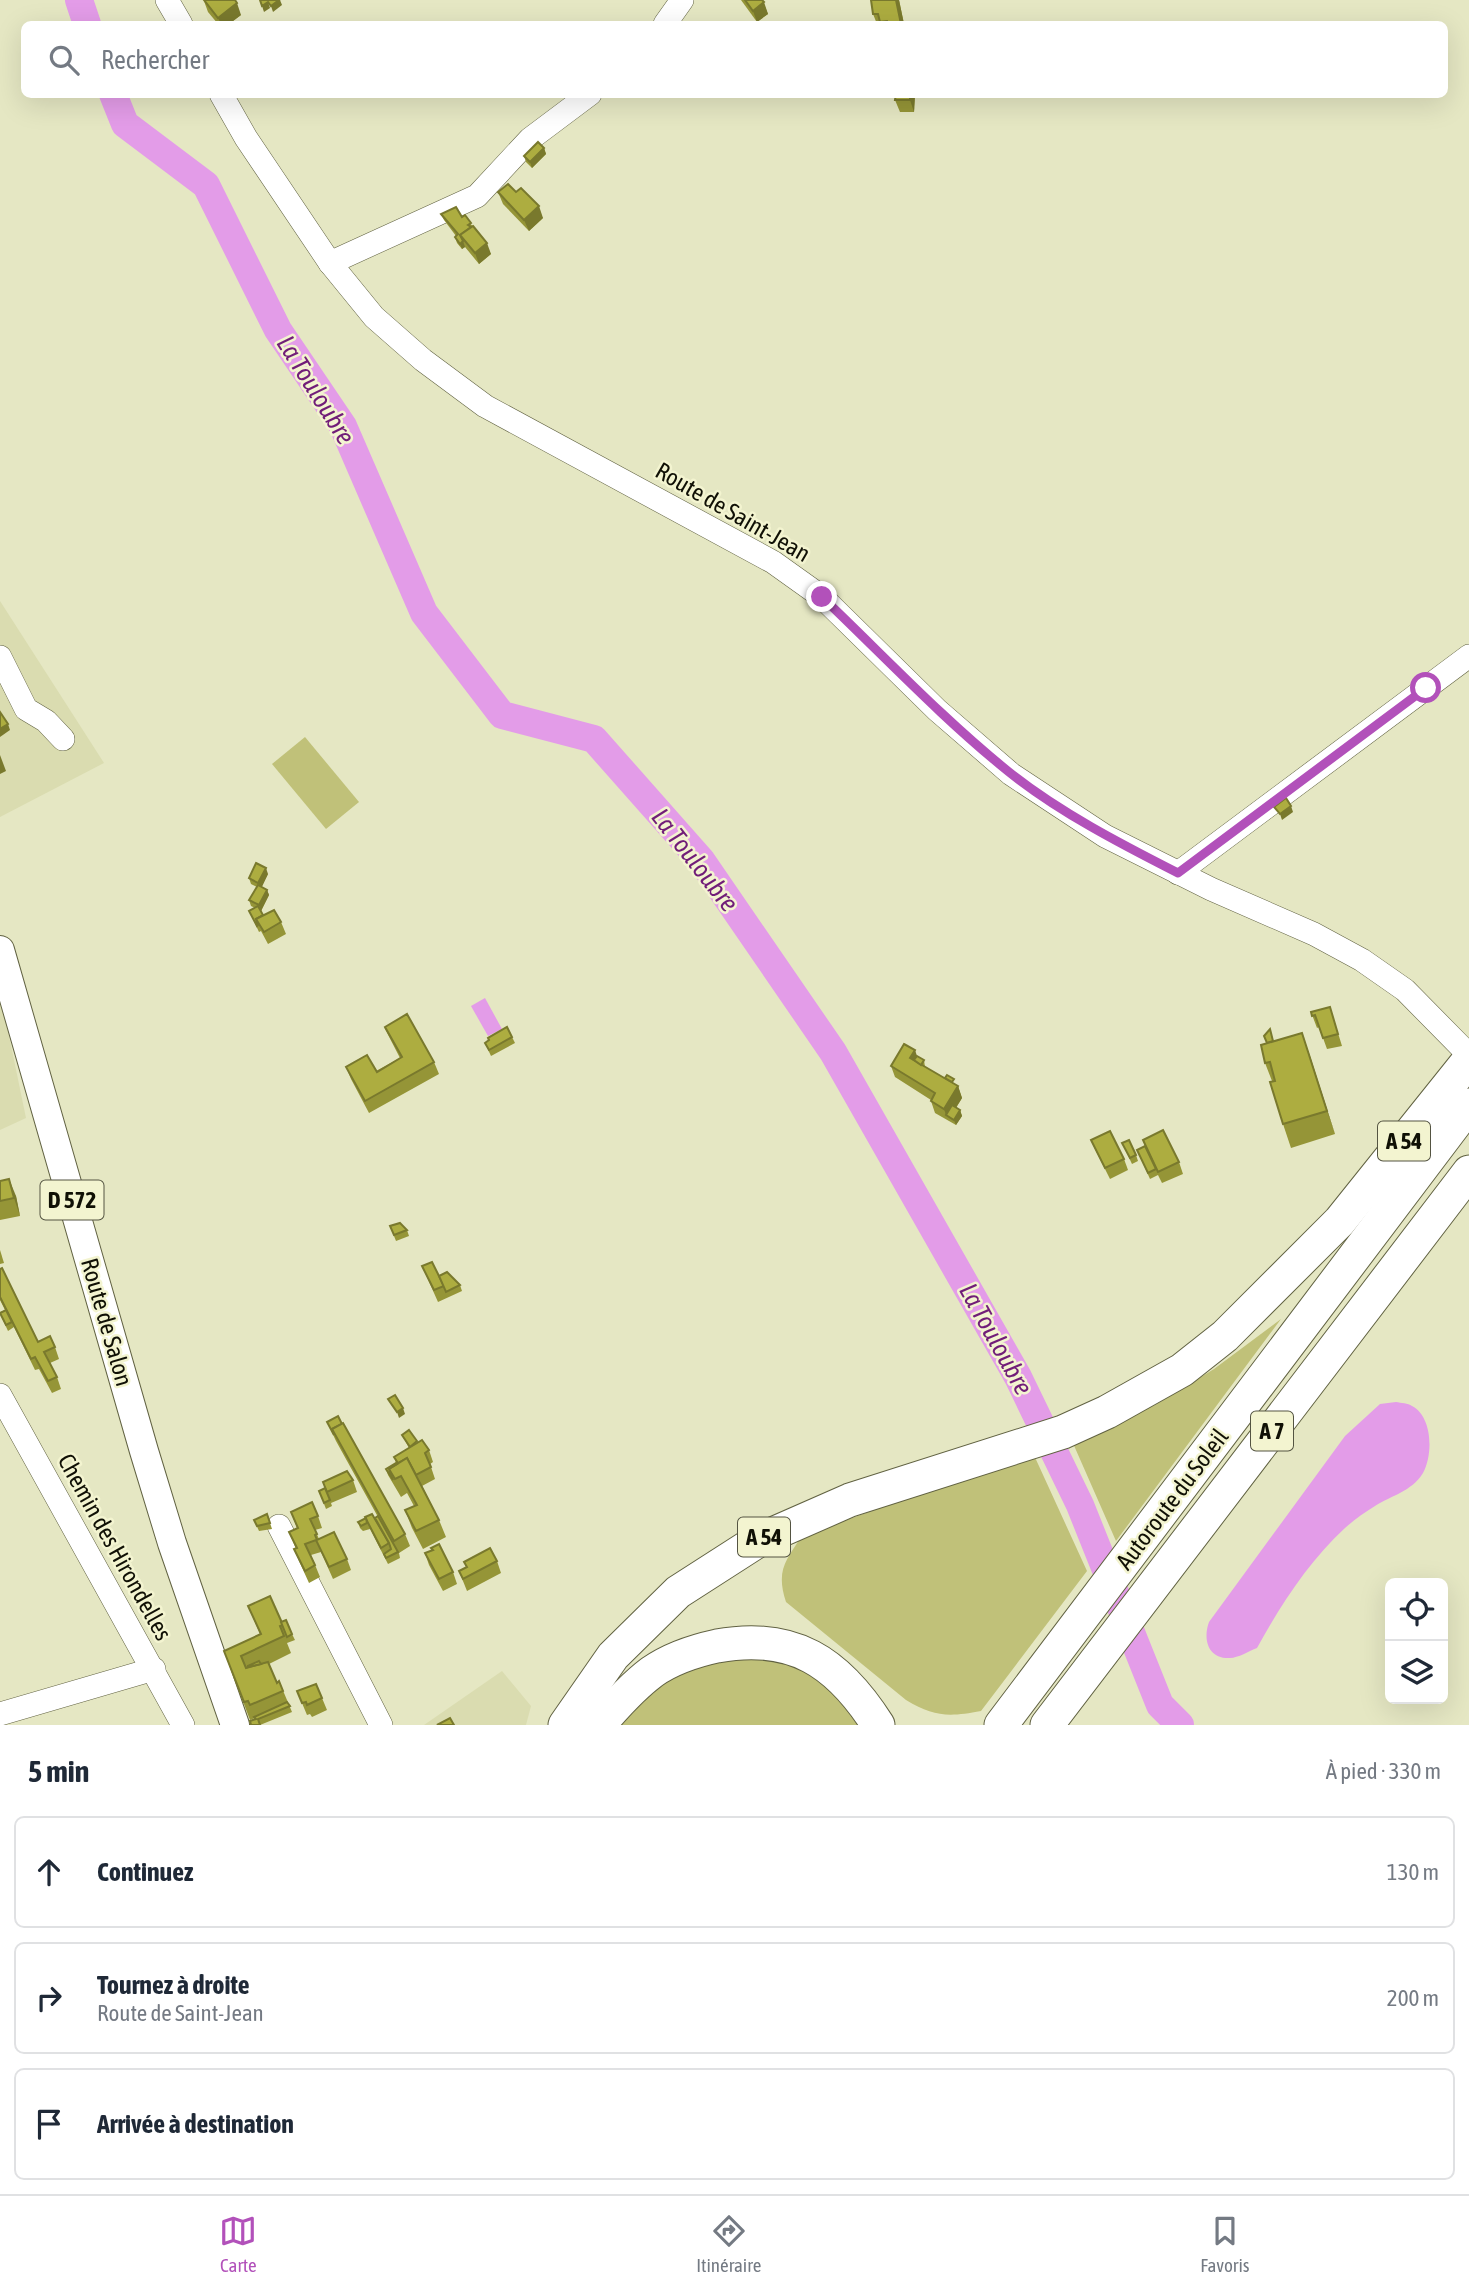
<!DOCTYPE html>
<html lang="fr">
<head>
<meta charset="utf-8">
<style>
	:root { --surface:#fff; --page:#f6f6f7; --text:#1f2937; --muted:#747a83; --line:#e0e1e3; --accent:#b251ba }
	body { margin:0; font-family:"Asap Condensed",sans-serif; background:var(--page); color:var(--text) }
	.controls { position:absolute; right:21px; bottom:21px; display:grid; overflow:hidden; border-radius:10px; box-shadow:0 7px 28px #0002 }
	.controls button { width:63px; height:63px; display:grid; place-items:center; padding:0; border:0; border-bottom:2px solid var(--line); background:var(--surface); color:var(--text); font:35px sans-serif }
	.stop { position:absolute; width:21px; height:21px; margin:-16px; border:5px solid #b251ba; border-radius:50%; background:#fff }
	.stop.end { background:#b251ba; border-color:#fff; box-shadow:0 2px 7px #0008 }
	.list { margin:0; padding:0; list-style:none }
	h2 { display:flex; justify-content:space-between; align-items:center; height:91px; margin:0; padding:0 28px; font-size:30px }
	h2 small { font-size:23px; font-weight:400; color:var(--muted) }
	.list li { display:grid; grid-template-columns:46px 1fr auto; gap:21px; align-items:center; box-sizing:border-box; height:112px; margin:0 14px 14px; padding:0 14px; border:2px solid var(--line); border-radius:10px }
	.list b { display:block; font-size:26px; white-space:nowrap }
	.list p { margin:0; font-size:23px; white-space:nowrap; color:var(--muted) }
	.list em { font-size:23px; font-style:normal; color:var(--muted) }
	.icon { flex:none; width:38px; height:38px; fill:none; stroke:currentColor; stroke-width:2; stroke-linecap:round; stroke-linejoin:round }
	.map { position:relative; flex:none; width:1469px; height:1725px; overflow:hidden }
	.search { position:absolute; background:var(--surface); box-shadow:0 7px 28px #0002; left:21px; right:21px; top:21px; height:77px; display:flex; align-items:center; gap:18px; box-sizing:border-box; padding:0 24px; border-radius:10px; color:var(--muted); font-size:26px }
	.sheet { height:469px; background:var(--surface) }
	nav { display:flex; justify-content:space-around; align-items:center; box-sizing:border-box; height:98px; border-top:2px solid var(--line); background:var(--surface); font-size:19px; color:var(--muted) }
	nav a { display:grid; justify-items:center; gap:4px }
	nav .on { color:var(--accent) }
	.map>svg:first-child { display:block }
	.built { fill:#dadcb0 }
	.green { fill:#c0c179 }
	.water { fill:#e39ce8 }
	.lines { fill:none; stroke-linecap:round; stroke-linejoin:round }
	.river { stroke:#e39ce8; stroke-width:28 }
	.minor-casing { stroke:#616242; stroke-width:24 }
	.major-casing { stroke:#616242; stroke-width:30 }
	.highway-casing { stroke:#616242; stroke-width:35 }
	.minor { stroke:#fff; stroke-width:23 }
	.major { stroke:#fff; stroke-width:28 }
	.highway { stroke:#fff; stroke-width:33 }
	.wall { fill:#959537 }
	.shaded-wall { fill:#79792d }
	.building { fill:#adad40; stroke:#79792d; stroke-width:2 }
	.route { stroke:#b251ba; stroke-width:9 }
	.labels { text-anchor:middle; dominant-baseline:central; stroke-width:5; stroke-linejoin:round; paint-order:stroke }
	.shield { fill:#f3f4d0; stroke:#545442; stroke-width:2 }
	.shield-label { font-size:23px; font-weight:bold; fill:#101005 }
	.street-label { font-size:24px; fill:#101005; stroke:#f3f4d0 }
	.water-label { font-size:26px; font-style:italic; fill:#711d78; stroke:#f3f4d0 }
</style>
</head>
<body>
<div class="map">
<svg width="1469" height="1725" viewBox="0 0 1469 1725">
	<rect width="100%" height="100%" fill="#e5e7c3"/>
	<g class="built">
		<path d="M0 601 104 763 0 817Z"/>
		<path d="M0 1003 7 1026 26 1118 0 1130Z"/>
		<path d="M502 1671 531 1706 526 1725H424Z"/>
	</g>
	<g class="green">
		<path d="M305 737 359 802 326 829 272 764Z"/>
		<path d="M1281 1319 1116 1541 1072 1441 1155 1405 1214 1369Z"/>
		<path d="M1033 1453 1087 1571 981 1711C949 1717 934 1717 906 1700L786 1602C776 1571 785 1561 802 1536Z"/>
		<path d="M770 1658 802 1668 828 1682 864 1725H614L667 1678 715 1659Z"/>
	</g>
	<g class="water">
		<path d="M485 998 502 1029 488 1036 471 1006Z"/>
		<path d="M1396 1402C1401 1403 1408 1403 1412 1406 1433 1417 1433 1455 1423 1473 1411 1492 1392 1495 1375 1506 1365 1512 1354 1520 1345 1528 1309 1561 1280 1606 1257 1648 1249 1651 1238 1658 1230 1658 1207 1659 1203 1638 1209 1622L1345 1436 1380 1404Z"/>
	</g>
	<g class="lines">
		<g class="river">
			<path d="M79 0 87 24"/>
			<path d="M113 94 125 124 206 185 278 330 343 426 424 613 502 715 594 739 701 860 833 1052 1018 1377 1080 1505 1160 1705 1180 1725"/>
		</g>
		<g class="minor-casing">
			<g id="minor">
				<path d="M167 0 181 24"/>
				<path d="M665 24 682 0"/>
				<path d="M221 94 246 138 330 263 374 317 423 360 485 406 773 562 822 597 937 710 1011 774 1105 836 1211 889 1314 934 1362 960 1405 990 1469 1055"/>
				<path d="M330 263 477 196 530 139 590 94"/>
				<path d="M0 657 26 709 46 721 63 739"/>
				<path d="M1178 873 1469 656"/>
				<path d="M0 1395 183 1725"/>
				<path d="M279 1526 381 1725"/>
				<path d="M0 1714 154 1669"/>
			</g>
		</g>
		<g class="major-casing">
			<path id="major" d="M0 950 144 1451 172 1543 235 1725"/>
		</g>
		<g class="highway-casing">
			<g id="highway">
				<path d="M565 1725 613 1656 678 1592 759 1540 850 1500 1063 1432 1107 1412 1182 1370 1225 1336 1340 1221 1469 1060"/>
				<path d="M599 1725C615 1706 632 1687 652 1672 672 1658 694 1651 717 1646 793 1632 838 1662 878 1725"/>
				<path d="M1001 1725 1469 1105"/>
				<path d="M1047 1725 1469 1172"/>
			</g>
		</g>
		<use href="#minor" class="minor"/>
		<use href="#major" class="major"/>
		<use href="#highway" class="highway"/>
	</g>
	<g class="wall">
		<path d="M741 0H762L768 14 757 22Z"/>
		<path d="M871 0H899L904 24H877L873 14Z"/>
		<path d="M204 1 241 15 229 24H218L208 12Z"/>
		<path d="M896 94H915L914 112H900L895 100Z"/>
		<path d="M544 148 546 154 532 168 526 162 524 156Z"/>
		<path d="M498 192H516L543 218 529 231 503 204Z"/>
		<path d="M441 214 462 217 473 226 491 254 479 264 465 247 462 249 457 243 455 237 456 236 444 220Z"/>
		<path d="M268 874 261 887 267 890 269 895 261 911 263 915 281 922 286 934 268 944 261 931 259 932 249 911 255 908 251 906 249 900 257 887 251 884 249 878Z"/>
		<path d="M1330 1007 1342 1046 1327 1049 1319 1027 1317 1028 1311 1012Z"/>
		<path d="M384 1027 434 1062 439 1074 369 1113 351 1079 346 1067 376 1071 400 1058Z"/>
		<path d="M1302 1033 1335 1134 1291 1148 1283 1124 1272 1081 1265 1063 1274 1041Z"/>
		<path d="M512 1037 515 1043 491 1056 485 1043 489 1040Z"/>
		<path d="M917 1056 924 1060 925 1067 958 1086 962 1098 956 1108 960 1110 962 1116 956 1125 935 1113 931 1101V1100L895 1077 891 1066Z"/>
		<path d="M1091 1140 1124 1159 1128 1170 1110 1179 1096 1151Z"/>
		<path d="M1143 1140 1179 1162 1183 1174 1162 1183 1158 1175 1150 1179 1137 1150 1145 1146Z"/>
		<path d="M1122 1143 1136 1155 1138 1161 1132 1164Z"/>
		<path d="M0 1181 16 1196 20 1216 0 1220Z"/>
		<path d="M390 1226 407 1230 409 1236 396 1241Z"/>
		<path d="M0 1250 4 1263 0 1264Z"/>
		<path d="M422 1266 439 1276 460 1285 462 1291 438 1302Z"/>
		<path d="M0 1269 38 1342 55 1347 59 1359 50 1363 57 1377 61 1389 52 1393 39 1369 35 1370 14 1327 8 1331 2 1318 0 1312 5 1310 0 1300Z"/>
		<path d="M327 1422 405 1534 410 1546 399 1553 400 1558 388 1564 370 1529 363 1531 360 1528 358 1522 378 1517 336 1441Z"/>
		<path d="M402 1435 429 1450 433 1462 430 1464 435 1479 422 1486 439 1520 446 1537 423 1549 412 1528 405 1510 414 1506 407 1493 401 1497 388 1475 386 1469 396 1463 394 1457 409 1448Z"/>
		<path d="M353 1480 357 1492 331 1503 332 1506 326 1509 319 1491Z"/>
		<path d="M291 1512 318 1516 322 1528 315 1530 319 1539 347 1559 351 1570 333 1579 321 1552 311 1555 320 1577 309 1583 299 1561 294 1549H296L289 1532 297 1528Z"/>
		<path d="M267 1514 272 1529 259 1531 254 1520Z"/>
		<path d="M425 1553 453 1572 457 1584 443 1591 429 1565Z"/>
		<path d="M497 1561 501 1573 467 1591 459 1571 466 1567 464 1562Z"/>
		<path d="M248 1606 281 1622 292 1634 295 1640 287 1643 291 1653 269 1664 277 1683 279 1681 292 1712 260 1725 255 1718 250 1720 224 1651 260 1634Z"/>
		<path d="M297 1691 322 1698 327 1710 312 1717 310 1714 307 1715Z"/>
	</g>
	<g class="shaded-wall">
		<path d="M279 0H280L282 5 273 12 271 6Z"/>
		<path d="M896 0H899L904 24H901Z"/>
		<path d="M268 2 270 8 264 12 262 6Z"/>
		<path d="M764 2 768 14 757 22 753 11Z"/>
		<path d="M237 3 241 15 229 24H221L218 18Z"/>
		<path d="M910 94H915L914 112 910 100Z"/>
		<path d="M544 148 546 154 532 168 530 162Z"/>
		<path d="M539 206 543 218 529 231 524 220Z"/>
		<path d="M463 241 465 247 462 249 460 244Z"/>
		<path d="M487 243 491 254 479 264 475 253Z"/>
		<path d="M8 724 10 730 0 737V729Z"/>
		<path d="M0 755 6 771 0 774Z"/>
		<path d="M1291 806 1293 812 1282 820 1280 814Z"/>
		<path d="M266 868 268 874 261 889 258 883Z"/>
		<path d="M267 890 269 895 261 911 259 905Z"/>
		<path d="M1302 1033 1310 1056 1335 1134 1327 1111Z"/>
		<path d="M915 1050 919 1062 910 1058Z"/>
		<path d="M958 1086 962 1098 950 1117 946 1115 944 1109Z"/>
		<path d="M960 1110 962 1116 956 1125 954 1120Z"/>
		<path d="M9 1179 16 1196 20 1216 14 1198Z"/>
		<path d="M403 1408 405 1414 399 1418 397 1412Z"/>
	</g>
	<g class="building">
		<path d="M204 0H235L237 3 218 18Z"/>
		<path d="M260 0H279L271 6 268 2 262 6Z"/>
		<path d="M745 0H762L764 2 753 11Z"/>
		<path d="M871 0H896L901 24H888L887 21 880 22 878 14H873Z"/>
		<path d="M896 94H910V100H895Z"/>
		<path d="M538 142 544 148 530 162 524 156Z"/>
		<path d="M508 184 516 192 521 188 539 206 524 220 498 192Z"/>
		<path d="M456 207 462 217 465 215 471 223 468 225 471 227 460 235 463 241 460 244 455 237 458 234 441 214Z"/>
		<path d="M473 226 487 243 475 253 460 235Z"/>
		<path d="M0 712 8 724 0 729Z"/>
		<path d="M1286 798 1291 806 1280 814 1274 807Z"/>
		<path d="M256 863 266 868 258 883 249 878Z"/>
		<path d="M258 885 267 890 259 905 249 900Z"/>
		<path d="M258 906 263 915 256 919 258 925 257 926 249 911Z"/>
		<path d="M274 910 281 922 264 932 256 919Z"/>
		<path d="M1330 1007 1338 1034 1323 1038 1315 1015 1312 1016 1311 1012Z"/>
		<path d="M407 1014 434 1062 365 1101 346 1067 367 1055 377 1072 402 1057 385 1027Z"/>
		<path d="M507 1027 512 1037 489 1050 485 1043 489 1040 488 1038Z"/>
		<path d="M1270 1029 1273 1041 1267 1043 1264 1036Z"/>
		<path d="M1302 1033 1327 1111 1283 1124 1270 1082 1275 1081 1270 1062 1265 1063 1261 1045Z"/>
		<path d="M904 1044 915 1050 910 1058 958 1086 944 1109 931 1101 935 1093 891 1066Z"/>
		<path d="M917 1056 924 1060 921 1065 914 1060Z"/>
		<path d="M947 1075 954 1079 952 1082 945 1078Z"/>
		<path d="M952 1105 960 1110 954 1120 946 1115Z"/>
		<path d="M1163 1130 1179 1162 1158 1172 1143 1140Z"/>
		<path d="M1110 1131 1124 1159 1105 1168 1091 1140Z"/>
		<path d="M1129 1140 1136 1155 1130 1158 1122 1143Z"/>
		<path d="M1145 1146 1156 1169 1148 1173 1137 1150Z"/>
		<path d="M9 1179 14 1198 0 1201V1181Z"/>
		<path d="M400 1223 407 1230 394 1235 390 1226Z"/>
		<path d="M432 1262 444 1286 434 1290 422 1266Z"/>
		<path d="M2 1268 38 1342 50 1336 55 1347 44 1352 57 1377 48 1381 35 1357 31 1359 0 1297V1269Z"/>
		<path d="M447 1272 460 1285 446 1292 439 1276Z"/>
		<path d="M6 1310 12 1322 6 1325 0 1313Z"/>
		<path d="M395 1395 403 1408 397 1412 388 1399Z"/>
		<path d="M338 1416 342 1424 332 1429 334 1435 327 1422Z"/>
		<path d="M343 1423 405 1534 394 1541 332 1429Z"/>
		<path d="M409 1430 417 1441 410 1447 402 1435Z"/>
		<path d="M422 1440 429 1450 425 1453 431 1467 416 1475 407 1458 398 1463 394 1457Z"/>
		<path d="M407 1458 439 1520 416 1531 405 1510 417 1505 401 1476 395 1479 389 1469Z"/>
		<path d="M396 1463 397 1464 389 1469 393 1480 386 1469Z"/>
		<path d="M347 1471 353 1480 327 1492 323 1482Z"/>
		<path d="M325 1488 330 1500 324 1503 319 1491Z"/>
		<path d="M312 1502 318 1516 310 1519 317 1534 315 1535 317 1540 334 1532 347 1559 329 1567 316 1540 305 1544 315 1565 305 1571 294 1549 297 1548 289 1532 298 1528 291 1512Z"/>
		<path d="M267 1514 270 1523 257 1526 254 1520Z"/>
		<path d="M372 1514 389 1543 381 1548 365 1517Z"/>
		<path d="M378 1516 398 1552 386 1558 384 1554 391 1549 389 1543 375 1518Z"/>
		<path d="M366 1518 367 1523 361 1526 358 1522Z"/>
		<path d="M439 1544 453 1572 439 1579 425 1553 433 1550 431 1548Z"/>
		<path d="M490 1548 497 1561 463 1579 459 1571 467 1567 464 1562Z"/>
		<path d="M270 1596 283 1625 280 1626 284 1636 241 1656 246 1668 268 1662 277 1683 279 1681 283 1691 250 1705 248 1701 244 1702 224 1651 261 1634 248 1606Z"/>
		<path d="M286 1620 292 1634 287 1637 281 1622Z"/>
		<path d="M259 1661 261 1664 248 1667V1666Z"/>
		<path d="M316 1684 322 1698 307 1705 306 1702 302 1703 297 1691Z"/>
		<path d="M287 1702 290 1706 258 1719 260 1725H251L250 1721 256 1719 254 1717Z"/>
		<path d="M450 1718 454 1725H437Z"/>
	</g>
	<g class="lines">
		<path class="route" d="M822 597C884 656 942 718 1009 772 1059 812 1121 844 1178 873L1426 688"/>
	</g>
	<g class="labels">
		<g class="shield">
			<rect x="1378" y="1121.5" width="52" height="39" rx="5"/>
			<rect x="40.5" y="1180.5" width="63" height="39" rx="5"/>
			<rect x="1251" y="1411.5" width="42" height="39" rx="5"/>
			<rect x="738" y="1517.5" width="52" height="39" rx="5"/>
		</g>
		<g class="shield-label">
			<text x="1404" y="1141">A 54</text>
			<text x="72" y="1200">D 572</text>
			<text x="1272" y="1431">A 7</text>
			<text x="764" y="1537">A 54</text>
		</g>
		<g class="street-label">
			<text transform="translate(733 512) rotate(30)">Route de Saint-Jean</text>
			<text transform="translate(107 1322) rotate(74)">Route de Salon</text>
			<text transform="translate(1172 1499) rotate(-53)">Autoroute du Soleil</text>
			<text transform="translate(115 1547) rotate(61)">Chemin des Hirondelles</text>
		</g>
		<g class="water-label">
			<text transform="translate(316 390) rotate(58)">La Touloubre</text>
			<text transform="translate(695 860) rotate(52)">La Touloubre</text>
			<text transform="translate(996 1339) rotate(61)">La Touloubre</text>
		</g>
	</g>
</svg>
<div class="controls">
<button><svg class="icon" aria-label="locate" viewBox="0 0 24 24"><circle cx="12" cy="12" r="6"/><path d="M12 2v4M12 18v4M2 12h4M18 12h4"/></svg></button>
<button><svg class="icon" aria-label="layers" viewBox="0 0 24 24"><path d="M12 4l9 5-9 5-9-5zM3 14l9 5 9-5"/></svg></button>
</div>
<div class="stop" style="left:1426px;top:688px"></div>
<div class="stop end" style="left:822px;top:597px"></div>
<div class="search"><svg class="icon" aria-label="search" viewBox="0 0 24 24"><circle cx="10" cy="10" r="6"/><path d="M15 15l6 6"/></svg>Rechercher</div>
</div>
<section class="sheet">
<h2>5 min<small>À pied · 330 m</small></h2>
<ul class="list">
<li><svg class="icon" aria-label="ahead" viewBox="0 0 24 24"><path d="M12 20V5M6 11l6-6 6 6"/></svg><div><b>Continuez</b></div><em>130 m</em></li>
<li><svg class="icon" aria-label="right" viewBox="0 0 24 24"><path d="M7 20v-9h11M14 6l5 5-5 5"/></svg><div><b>Tournez à droite</b><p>Route de Saint-Jean</p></div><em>200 m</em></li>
<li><svg class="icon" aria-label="arrive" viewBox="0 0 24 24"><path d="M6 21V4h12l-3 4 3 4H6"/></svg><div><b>Arrivée à destination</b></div></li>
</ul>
</section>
<nav>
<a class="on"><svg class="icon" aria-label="map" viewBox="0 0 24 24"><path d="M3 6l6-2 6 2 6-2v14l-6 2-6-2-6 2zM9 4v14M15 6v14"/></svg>Carte</a>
<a><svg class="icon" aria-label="directions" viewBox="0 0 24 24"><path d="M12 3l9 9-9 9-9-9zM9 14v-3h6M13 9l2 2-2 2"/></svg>Itinéraire</a>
<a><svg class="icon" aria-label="saved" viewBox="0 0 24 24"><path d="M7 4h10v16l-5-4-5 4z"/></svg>Favoris</a>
</nav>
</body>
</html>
